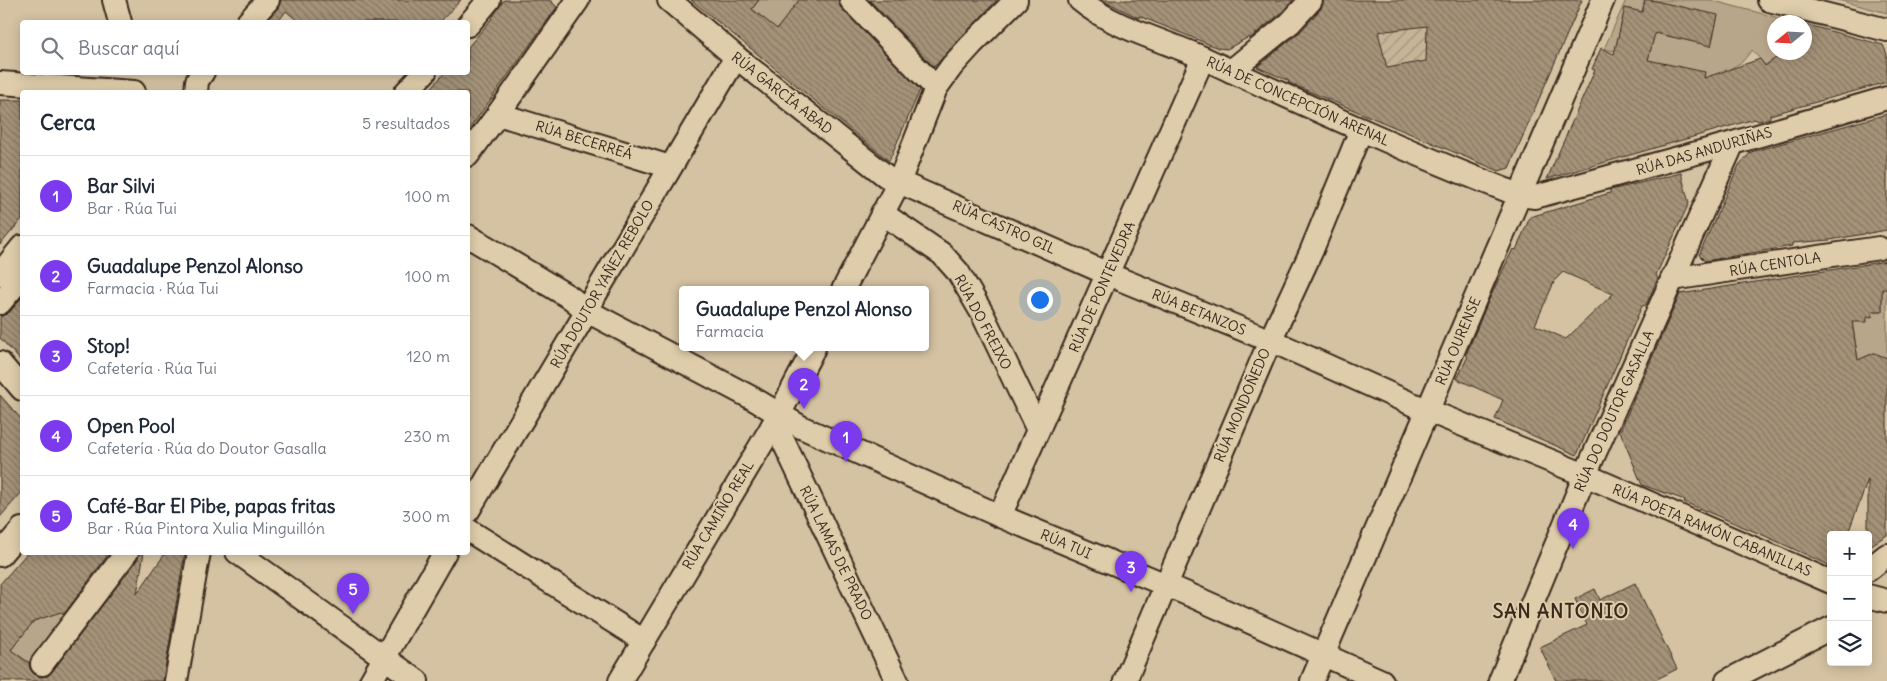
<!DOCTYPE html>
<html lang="es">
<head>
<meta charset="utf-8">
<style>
	:root { --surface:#fff; --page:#f2f2f3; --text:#1f2937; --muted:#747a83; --line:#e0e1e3; --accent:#7c3aed }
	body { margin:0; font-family:Delius,sans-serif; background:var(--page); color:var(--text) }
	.controls { position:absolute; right:15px; bottom:15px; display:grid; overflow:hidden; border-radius:5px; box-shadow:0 2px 12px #0003 }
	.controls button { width:45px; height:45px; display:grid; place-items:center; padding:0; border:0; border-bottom:1px solid var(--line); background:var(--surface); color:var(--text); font:25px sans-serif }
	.compass { position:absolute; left:1767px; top:15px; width:45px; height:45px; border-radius:50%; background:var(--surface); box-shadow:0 2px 12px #0003; rotate:252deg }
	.you { position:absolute; left:1039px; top:299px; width:18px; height:18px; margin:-12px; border:4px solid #fff; border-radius:50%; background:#1a73e8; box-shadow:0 0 0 8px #1a73e833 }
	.badge { display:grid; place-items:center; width:32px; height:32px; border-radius:50%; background:var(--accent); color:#fff; font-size:16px; font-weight:700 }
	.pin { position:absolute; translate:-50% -41px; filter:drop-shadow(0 1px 2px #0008) }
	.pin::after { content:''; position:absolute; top:26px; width:18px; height:15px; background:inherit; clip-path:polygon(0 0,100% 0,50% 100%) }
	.popup { position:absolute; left:679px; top:286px; width:250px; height:65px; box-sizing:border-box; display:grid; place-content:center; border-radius:5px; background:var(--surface); filter:drop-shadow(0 1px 4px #0005); font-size:16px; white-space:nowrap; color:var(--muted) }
	.popup b { font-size:19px; color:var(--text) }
	.popup::after { content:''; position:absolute; left:50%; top:100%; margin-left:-10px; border:10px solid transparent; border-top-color:var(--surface) }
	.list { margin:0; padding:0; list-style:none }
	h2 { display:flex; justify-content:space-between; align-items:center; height:65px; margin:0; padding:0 20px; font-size:21px }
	h2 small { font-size:16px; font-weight:400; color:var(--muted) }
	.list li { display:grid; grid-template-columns:32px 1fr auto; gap:15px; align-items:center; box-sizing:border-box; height:80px; padding:0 20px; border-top:1px solid var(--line) }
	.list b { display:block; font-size:19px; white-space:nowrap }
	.list p { margin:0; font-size:16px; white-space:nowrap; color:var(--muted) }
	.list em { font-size:16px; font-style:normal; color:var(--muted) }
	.icon { flex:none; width:28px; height:28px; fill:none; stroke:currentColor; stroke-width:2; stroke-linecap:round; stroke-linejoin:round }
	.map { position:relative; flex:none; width:1887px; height:681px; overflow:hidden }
	.search { position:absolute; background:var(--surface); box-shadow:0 2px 12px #0003; left:20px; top:20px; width:450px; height:55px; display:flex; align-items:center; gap:12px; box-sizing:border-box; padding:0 18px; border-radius:5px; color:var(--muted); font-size:19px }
	.panel { position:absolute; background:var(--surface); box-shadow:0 2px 12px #0003; left:20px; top:90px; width:450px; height:465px; border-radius:5px }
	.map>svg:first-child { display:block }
	.industrial { fill:url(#industrial-furrows) }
	.grass { fill:#b8a68a; stroke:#7a6854 }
	.building { fill:url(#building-back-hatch); stroke:#3b2a1e; fill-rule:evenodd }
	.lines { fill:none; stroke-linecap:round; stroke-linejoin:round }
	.minor-casing { stroke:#3b2a1e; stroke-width:26 }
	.minor { stroke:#deccaa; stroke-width:22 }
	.labels { text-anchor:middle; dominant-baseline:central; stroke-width:4; stroke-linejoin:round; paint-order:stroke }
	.street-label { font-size:14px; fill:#3b2a1e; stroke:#deccaa }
	.district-label { font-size:19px; font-weight:bold; letter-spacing:1px; fill:#3b2a1e; stroke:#deccaa }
</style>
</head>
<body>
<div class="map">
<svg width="1887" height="681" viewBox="0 0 1887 681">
	<defs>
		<pattern id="industrial-furrows" width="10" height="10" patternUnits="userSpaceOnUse" patternTransform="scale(1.25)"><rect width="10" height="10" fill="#c6b496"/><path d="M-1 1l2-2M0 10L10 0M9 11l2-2" fill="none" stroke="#a2937a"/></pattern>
		<pattern id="building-back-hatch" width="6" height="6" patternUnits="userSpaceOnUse" patternTransform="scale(1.25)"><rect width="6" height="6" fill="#a49379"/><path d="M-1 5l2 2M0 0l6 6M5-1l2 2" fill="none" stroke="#877863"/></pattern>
	</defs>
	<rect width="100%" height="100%" fill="#d4c2a2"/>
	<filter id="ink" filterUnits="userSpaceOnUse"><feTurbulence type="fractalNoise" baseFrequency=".02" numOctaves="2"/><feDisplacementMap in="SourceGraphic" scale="10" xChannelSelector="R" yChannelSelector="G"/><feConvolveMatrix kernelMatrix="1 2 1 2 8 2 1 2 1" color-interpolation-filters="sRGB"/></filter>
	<g filter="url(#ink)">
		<path class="industrial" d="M1346 9 1428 25 1427 61 1358 73 1306 33 1297 23 1308 14Z"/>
		<g class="grass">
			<path d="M759 0H798L799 1 777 29 752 9Z"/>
			<path d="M1626 0H1645L1642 12 1625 8 1615 51 1604 49Z"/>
			<path d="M1651 0H1710L1794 22H1774V52L1784 53 1765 65 1752 50 1742 62 1728 70 1707 92 1701 72 1648 60 1655 33 1711 46 1718 16Z"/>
			<path d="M1838 0H1887V13Z"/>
			<path d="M1882 289H1887V358L1874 353 1858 360 1851 313 1872 316V311H1882Z"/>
			<path d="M60 611 70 619 34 666 11 650 33 621Z"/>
		</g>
		<g class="building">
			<path d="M281 0H461L440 22H299L286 11 278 22H265L278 8Z"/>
			<path d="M504 0H550L557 7 468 131V92H428L445 72H468V47L490 21Z"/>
			<path d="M691 0H759L752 9 777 29 799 0H838L842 9 920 90 889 161Z"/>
			<path d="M869 0H997L934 67Z"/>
			<path d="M1102 0H1293L1281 13 1249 39V37L1227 49 1218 48 1139 16V18Z"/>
			<path d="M1324 0H1582L1509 168 1499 171 1294 85 1288 82 1289 81 1257 67 1300 32 1321 9ZM1427 26 1426 61 1387 68 1378 32Z"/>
			<path d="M1645 0H1651L1718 15 1711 46 1655 33 1648 60 1705 72 1704 78 1760 59 1765 66 1784 52H1804V24L1883 45 1887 54V82L1770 115V118L1758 121 1755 119 1547 179 1595 70 1592 69 1601 48 1614 54 1625 8 1642 12Z"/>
			<path d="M0 100H22V219L0 245Z"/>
			<path d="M1887 114V230L1830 240 1792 243V246L1705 261 1699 255 1739 165 1751 152Z"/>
			<path d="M1681 173 1689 203 1656 275 1658 278 1646 305 1642 306 1577 455 1495 419 1503 400 1457 379 1468 356 1466 355 1487 304 1513 249 1516 250 1530 217 1610 193V190L1615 189ZM1563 272 1613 294 1566 339 1535 325 1555 280Z"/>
			<path d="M1887 261V289H1882V311H1872V317L1867 316V322H1852L1858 360 1874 353 1887 358V535L1868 547V480L1848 533 1844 531 1842 535H1831V566L1765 536 1684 502 1685 500 1642 485 1620 431 1680 294Z"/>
			<path d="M22 297V362L0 338V317L10 312Z"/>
			<path d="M0 395 22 420V492L0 517Z"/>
			<path d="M28 552H110L64 614 61 612 34 621 11 650 29 663 30 669 34 674 41 677 48 676 52 672 137 560 140 552H144L137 594 166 552H185L163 681H0V584Z"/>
			<path d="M1635 583 1677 669 1653 681H1556L1540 647 1587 625 1575 599 1595 589 1600 600Z"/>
		</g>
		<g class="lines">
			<g class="minor-casing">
				<g id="minor">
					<path d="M114 0 120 22"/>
					<path d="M669 0 736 57 886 176 899 182 1122 280 1283 346 1412 404 1585 475 1831 582"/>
					<path d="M851 0 936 88"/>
					<path d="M1080 0C1113 28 1164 40 1203 58 1307 106 1412 154 1519 195L1535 197 1733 143 1887 98"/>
					<path d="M1769 0 1887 30"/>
					<path d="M248 22 268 0"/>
					<path d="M468 25 489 0"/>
					<path d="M1231 71 1290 23 1311 0"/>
					<path d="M0 83 134 92"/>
					<path d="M196 92 197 81 203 72"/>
					<path d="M406 92 425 72"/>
					<path d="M498 114 670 167"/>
					<path d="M468 155 498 114 578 0"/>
					<path d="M882 213 942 254 958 272 982 313 1038 430"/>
					<path d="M468 236 571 298 587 311 752 398 801 427 1000 516 1190 595 1382 681"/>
					<path d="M0 274 22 247"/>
					<path d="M1672 279 1879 248"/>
					<path d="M843 290 899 182 936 88 952 66 972 44 1016 0"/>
					<path d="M0 303 22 277"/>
					<path d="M0 363 22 389"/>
					<path d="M772 426 778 430 897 681"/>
					<path d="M468 511 587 311 595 295 736 57"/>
					<path d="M1000 516 1203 58"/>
					<path d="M468 530 644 641"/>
					<path d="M237 552 417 681"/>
					<path d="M0 555 22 529"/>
					<path d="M1868 570 1887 555"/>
					<path d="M1868 596 1887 601"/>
					<path d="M42 664 127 552"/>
					<path d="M176 681 199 552"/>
					<path d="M371 681 445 552"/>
					<path d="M620 681 779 415 814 348"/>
					<path d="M1125 681 1270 341 1311 252 1361 130"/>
					<path d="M1312 681 1603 0"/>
					<path d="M1500 681 1585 475 1733 143"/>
					<path d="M1727 681 1831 628"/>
				</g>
			</g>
			<use href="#minor" class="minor"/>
		</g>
	</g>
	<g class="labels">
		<g class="street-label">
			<text transform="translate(782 93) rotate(38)">RÚA GARCÍA ABAD</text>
			<text transform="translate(1298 101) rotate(24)">RÚA DE CONCEPCIÓN ARENAL</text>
			<text transform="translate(584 140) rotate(17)">RÚA BECERREÁ</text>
			<text transform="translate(1704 151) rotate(-16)">RÚA DAS ANDURIÑAS</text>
			<text transform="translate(1004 227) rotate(24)">RÚA CASTRO GIL</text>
			<text transform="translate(1775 264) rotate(-9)">RÚA CENTOLA</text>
			<text transform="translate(602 284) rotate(-60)">RÚA DOUTOR YAÑEZ REBOLO</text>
			<text transform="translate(1102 287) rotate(-66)">RÚA DE PONTEVEDRA</text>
			<text transform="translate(1199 312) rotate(22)">RÚA BETANZOS</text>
			<text transform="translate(983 322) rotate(62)">RÚA DO FREIXO</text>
			<text transform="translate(1458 341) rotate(-67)">RÚA OURENSE</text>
			<text transform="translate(1242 405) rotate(-67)">RÚA MONDOÑEDO</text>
			<text transform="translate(1614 411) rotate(-66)">RÚA DO DOUTOR GASALLA</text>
			<text transform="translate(718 515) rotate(-59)">RÚA CAMIÑO REAL</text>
			<text transform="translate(1712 530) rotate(23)">RÚA POETA RAMÓN CABANILLAS</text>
			<text transform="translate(1066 544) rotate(23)">RÚA TUI</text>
			<text transform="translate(836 553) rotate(64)">RÚA LAMAS DE PRADO</text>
		</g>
		<g class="district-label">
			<text x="1561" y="611">SAN ANTONIO</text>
		</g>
	</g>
</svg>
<div class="controls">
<button>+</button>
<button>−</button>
<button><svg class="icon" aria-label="layers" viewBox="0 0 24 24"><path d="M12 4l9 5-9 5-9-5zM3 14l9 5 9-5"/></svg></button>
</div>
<svg class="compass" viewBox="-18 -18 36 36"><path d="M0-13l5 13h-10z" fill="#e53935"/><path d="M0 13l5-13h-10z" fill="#747a83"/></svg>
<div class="you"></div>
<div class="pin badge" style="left:846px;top:462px">1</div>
<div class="pin badge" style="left:804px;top:409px">2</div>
<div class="popup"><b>Guadalupe Penzol Alonso</b>Farmacia</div>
<div class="pin badge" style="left:1131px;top:592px">3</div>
<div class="pin badge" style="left:1573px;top:549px">4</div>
<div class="pin badge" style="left:353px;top:614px">5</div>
<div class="search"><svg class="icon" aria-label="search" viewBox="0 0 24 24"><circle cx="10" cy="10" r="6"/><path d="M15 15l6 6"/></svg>Buscar aquí</div>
<section class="panel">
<h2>Cerca<small>5 resultados</small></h2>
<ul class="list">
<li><span class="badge">1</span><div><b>Bar Silvi</b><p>Bar · Rúa Tui</p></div><em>100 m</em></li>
<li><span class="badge">2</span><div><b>Guadalupe Penzol Alonso</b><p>Farmacia · Rúa Tui</p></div><em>100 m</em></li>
<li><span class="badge">3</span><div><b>Stop!</b><p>Cafetería · Rúa Tui</p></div><em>120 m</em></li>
<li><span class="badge">4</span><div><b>Open Pool</b><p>Cafetería · Rúa do Doutor Gasalla</p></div><em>230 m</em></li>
<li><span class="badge">5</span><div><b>Café-Bar El Pibe, papas fritas</b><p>Bar · Rúa Pintora Xulia Minguillón</p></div><em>300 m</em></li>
</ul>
</section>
</div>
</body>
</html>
